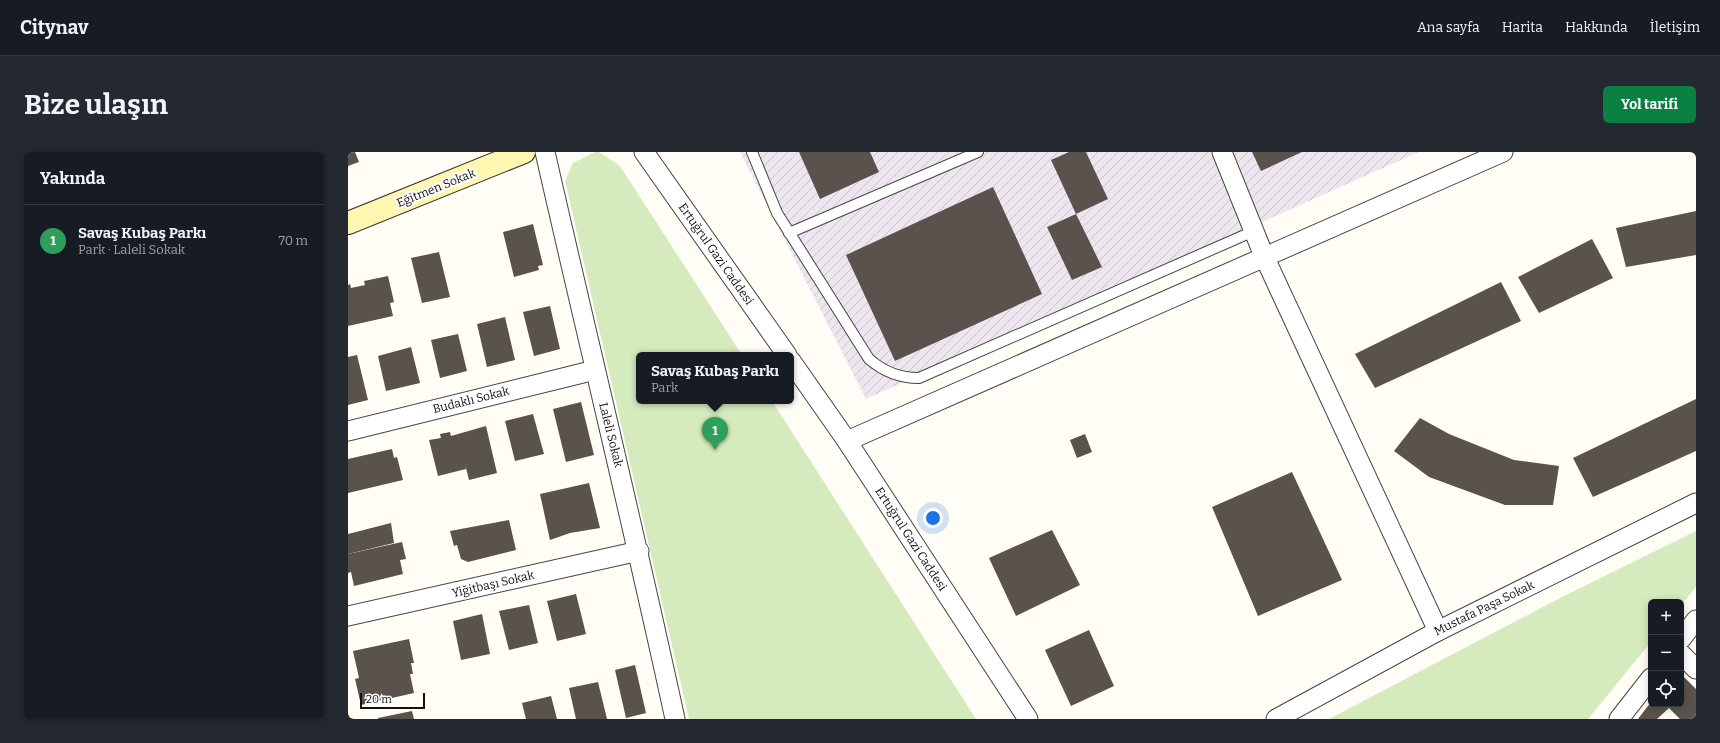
<!DOCTYPE html>
<html lang="tr">
<head>
<meta charset="utf-8">
<style>
	:root { --surface:#171b24; --page:#242831; --text:#f1f3f6; --muted:#9ea1a6; --line:#363941; --accent:#0b8043 }
	body { margin:0; font-family:Bitter,serif; background:var(--page); color:var(--text) }
	.controls { position:absolute; right:12px; bottom:12px; display:grid; overflow:hidden; border-radius:6px; box-shadow:0 2px 10px #0003 }
	.controls button { width:36px; height:36px; display:grid; place-items:center; padding:0; border:0; border-bottom:1px solid var(--line); background:var(--surface); color:var(--text); font:20px sans-serif }
	.scale { position:absolute; left:12px; bottom:10px; width:65px; box-sizing:border-box; padding-left:4px; border:2px solid #111; border-top:0; font-size:11px; line-height:14px; white-space:nowrap; color:#111; -webkit-text-stroke:3px #fff; paint-order:stroke }
	.you { position:absolute; left:585px; top:366px; width:14px; height:14px; margin:-10px; border:3px solid #fff; border-radius:50%; background:#1a73e8; box-shadow:0 0 0 6px #1a73e833 }
	.badge { display:grid; place-items:center; width:26px; height:26px; border-radius:50%; background:var(--accent); color:#fff; font-size:13px; font-weight:700 }
	.pin { position:absolute; translate:-50% -33px; filter:drop-shadow(0 1px 2px #0008) }
	.pin::after { content:''; position:absolute; top:21px; width:14px; height:12px; background:inherit; clip-path:polygon(0 0,100% 0,50% 100%) }
	.popup { position:absolute; left:288px; top:200px; width:158px; height:52px; box-sizing:border-box; display:grid; place-content:center; border-radius:6px; background:var(--surface); filter:drop-shadow(0 1px 3px #0005); font-size:13px; white-space:nowrap; color:var(--muted) }
	.popup b { font-size:15px; color:var(--text) }
	.popup::after { content:''; position:absolute; left:50%; top:100%; margin-left:-8px; border:8px solid transparent; border-top-color:var(--surface) }
	.list { margin:0; padding:0; list-style:none }
	h2 { display:flex; justify-content:space-between; align-items:center; height:52px; margin:0; padding:0 16px; font-size:17px }
	h2 small { font-size:13px; font-weight:400; color:var(--muted) }
	.list li { display:grid; grid-template-columns:26px 1fr auto; gap:12px; align-items:center; box-sizing:border-box; height:72px; padding:0 16px; border-top:1px solid var(--line) }
	.list b { display:block; font-size:15px; white-space:nowrap }
	.list p { margin:0; font-size:13px; white-space:nowrap; color:var(--muted) }
	.list em { font-size:13px; font-style:normal; color:var(--muted) }
	.icon { flex:none; width:22px; height:22px; fill:none; stroke:currentColor; stroke-width:2; stroke-linecap:round; stroke-linejoin:round }
	.map { position:relative; flex:none; width:1348px; height:567px; overflow:hidden; border-radius:6px }
	header { display:flex; align-items:center; gap:24px; box-sizing:border-box; height:56px; padding:0 20px; background:var(--surface); border-bottom:1px solid var(--line) }
	header strong { font-size:19px }
	nav { display:flex; gap:22px; margin-inline-start:auto; font-size:14px }
	.intro { display:flex; align-items:center; justify-content:space-between; box-sizing:border-box; height:96px; padding:0 24px }
	h1 { margin:0; font-size:28px }
	.button { padding:10px 18px; border-radius:6px; background:var(--accent); color:#fff; font-size:14px; font-weight:700 }
	main { display:flex; gap:24px; padding:0 24px }
	aside { flex:1; background:var(--surface); border-radius:6px; box-shadow:0 2px 10px #0003 }
	.map>svg:first-child { display:block }
	.industrial { fill:url(#industrial-furrows) }
	.green { fill:#d5ebbd }
	.building { fill:#5a524d }
	.lines { fill:none; stroke-linecap:round; stroke-linejoin:round }
	.lane-casing { stroke:#444; stroke-width:12 }
	.street-casing { stroke:#444; stroke-width:21 }
	.secondary-casing { stroke:#333; stroke-width:24 }
	.lane { stroke:#fff; stroke-width:10 }
	.street { stroke:#fff; stroke-width:19 }
	.secondary { stroke:#fff6b0; stroke-width:22 }
	.labels { text-anchor:middle; dominant-baseline:central; stroke-width:4; stroke-linejoin:round; paint-order:stroke }
	.street-label { font-size:12px; fill:#111; stroke:#fff }
</style>
</head>
<body>
<header>
<strong>Citynav</strong>
<nav><a>Ana sayfa</a><a>Harita</a><a>Hakkında</a><a>İletişim</a></nav>
</header>
<div class="intro"><h1>Bize ulaşın</h1><a class="button">Yol tarifi</a></div>
<main>
<aside>
<h2>Yakında<small></small></h2>
<ul class="list">
<li><span class="badge" style="background:#2e9e5b">1</span><div><b>Savaş Kubaş Parkı</b><p>Park · Laleli Sokak</p></div><em>70 m</em></li>
</ul>
</aside>
<div class="map">
<svg width="1348" height="567" viewBox="0 0 1348 567">
	<defs>
		<pattern id="industrial-furrows" width="10" height="10" patternUnits="userSpaceOnUse"><rect width="10" height="10" fill="#eee6ef"/><path d="M-1 1l2-2M0 10L10 0M9 11l2-2" fill="none" stroke="#cbc4cc"/></pattern>
	</defs>
	<rect width="100%" height="100%" fill="#fffdf5"/>
	<path class="industrial" d="M392 0H1071L518 247Z"/>
	<g class="green">
		<path d="M247 0H251L272 14 394 203H291V249H424L628 567H341L217 29 225 11Z"/>
		<path d="M1348 379V435L1333 453V450H1303V490L1240 567H981L1214 445Z"/>
	</g>
	<g class="building">
		<path d="M0 0H7L11 10 0 14Z"/>
		<path d="M451 0H522L531 20 472 47Z"/>
		<path d="M721 0H738L760 47 728 62 754 115 724 128 699 75 728 62 703 8Z"/>
		<path d="M904 0H954L913 19Z"/>
		<path d="M645 35 694 142 547 209 498 103Z"/>
		<path d="M1348 59V103L1278 115 1268 76Z"/>
		<path d="M185 72 195 113 190 114 191 118 166 125 155 80Z"/>
		<path d="M1244 87 1265 126 1191 161 1170 125Z"/>
		<path d="M91 100 102 145 74 151 63 106Z"/>
		<path d="M40 124 46 150 42 151 45 164 0 174V133L2 132 3 136 17 133 16 129Z"/>
		<path d="M1153 130 1173 169 1027 236 1007 202Z"/>
		<path d="M202 154 212 197 186 204 175 160Z"/>
		<path d="M157 165 167 208 139 215 129 172Z"/>
		<path d="M110 182 119 219 92 226 83 188Z"/>
		<path d="M63 195 72 231 38 239 30 204Z"/>
		<path d="M9 203 20 248 0 253V205Z"/>
		<path d="M1348 247V299L1245 345 1225 306Z"/>
		<path d="M233 250 246 303 218 310 205 257Z"/>
		<path d="M185 262 196 302 167 309 157 269Z"/>
		<path d="M1072 266 1101 282 1166 308 1211 314 1205 353H1157L1081 325 1046 299Z"/>
		<path d="M138 274 149 321 121 328 117 312 118 317 90 324 81 288 93 286 92 282 102 280 103 284Z"/>
		<path d="M737 282 744 300 729 306 722 288Z"/>
		<path d="M44 297 46 306 49 305 55 328 0 341V307Z"/>
		<path d="M944 320 994 428 910 464 864 355Z"/>
		<path d="M241 331 252 376 222 381 202 388 192 342Z"/>
		<path d="M161 368 168 398 120 410 113 407 109 393 106 394 102 379Z"/>
		<path d="M43 371 46 391 0 402V382Z"/>
		<path d="M704 378 732 433 668 464 641 406Z"/>
		<path d="M54 390 58 407 52 408 55 422 6 434 3 420 0 421V402Z"/>
		<path d="M228 442 238 482 209 489 199 449Z"/>
		<path d="M181 453 190 491 161 498 151 459Z"/>
		<path d="M134 462 142 502 113 508 105 469Z"/>
		<path d="M741 478 766 534 723 554 697 498Z"/>
		<path d="M61 487 66 511H63L65 522H62L66 541 13 553 7 527 11 526 5 499Z"/>
		<path d="M287 513 298 561 278 566 267 518Z"/>
		<path d="M1333 522 1348 537V567H1332L1321 556 1309 567H1290L1303 550V552H1333Z"/>
		<path d="M250 530 259 567H228L221 536Z"/>
		<path d="M203 544 209 567H178L174 551Z"/>
		<path d="M64 559 66 567H30V566Z"/>
	</g>
	<g class="lines">
		<g class="lane-casing">
			<g id="lane">
				<path d="M404 0 429 61 521 207C536 220 551 226 571 226L906 79"/>
				<path d="M441 81 630 0"/>
			</g>
		</g>
		<g class="street-casing">
			<g id="street">
				<path d="M197 0C240 189 286 377 327 567"/>
				<path d="M296 0 439 203"/>
				<path d="M874 0 916 104 1090 479"/>
				<path d="M443 209 499 289 680 567"/>
				<path d="M0 279 247 218"/>
				<path d="M499 289 1155 0"/>
				<path d="M0 464 291 399"/>
				<path d="M1333 487 1348 468"/>
				<path d="M1333 502 1348 517"/>
				<path d="M928 567 1090 479 1348 351"/>
				<path d="M1271 567 1303 526"/>
			</g>
		</g>
		<g class="secondary-casing">
			<path id="secondary" d="M0 71 176 0"/>
		</g>
		<use href="#lane" class="lane"/>
		<use href="#street" class="street"/>
		<use href="#secondary" class="secondary"/>
	</g>
	<g class="labels">
		<g class="street-label">
			<text transform="translate(88 36) rotate(-22)">Eğitmen Sokak</text>
			<text transform="translate(368 102) rotate(55)">Ertuğrul Gazi Caddesi</text>
			<text transform="translate(123 248) rotate(-14)">Budaklı Sokak</text>
			<text transform="translate(263 283) rotate(76)">Laleli Sokak</text>
			<text transform="translate(563 387) rotate(57)">Ertuğrul Gazi Caddesi</text>
			<text transform="translate(145 432) rotate(-13)">Yiğitbaşı Sokak</text>
			<text transform="translate(1136 456) rotate(-26)">Mustafa Paşa Sokak</text>
		</g>
	</g>
</svg>
<div class="controls">
<button>+</button>
<button>−</button>
<button><svg class="icon" aria-label="locate" viewBox="0 0 24 24"><circle cx="12" cy="12" r="6"/><path d="M12 2v4M12 18v4M2 12h4M18 12h4"/></svg></button>
</div>
<div class="scale">20 m</div>
<div class="you"></div>
<div class="pin badge" style="left:367px;top:298px;background:#2e9e5b">1</div>
<div class="popup"><b>Savaş Kubaş Parkı</b>Park</div>
</div>
</main>
</body>
</html>
